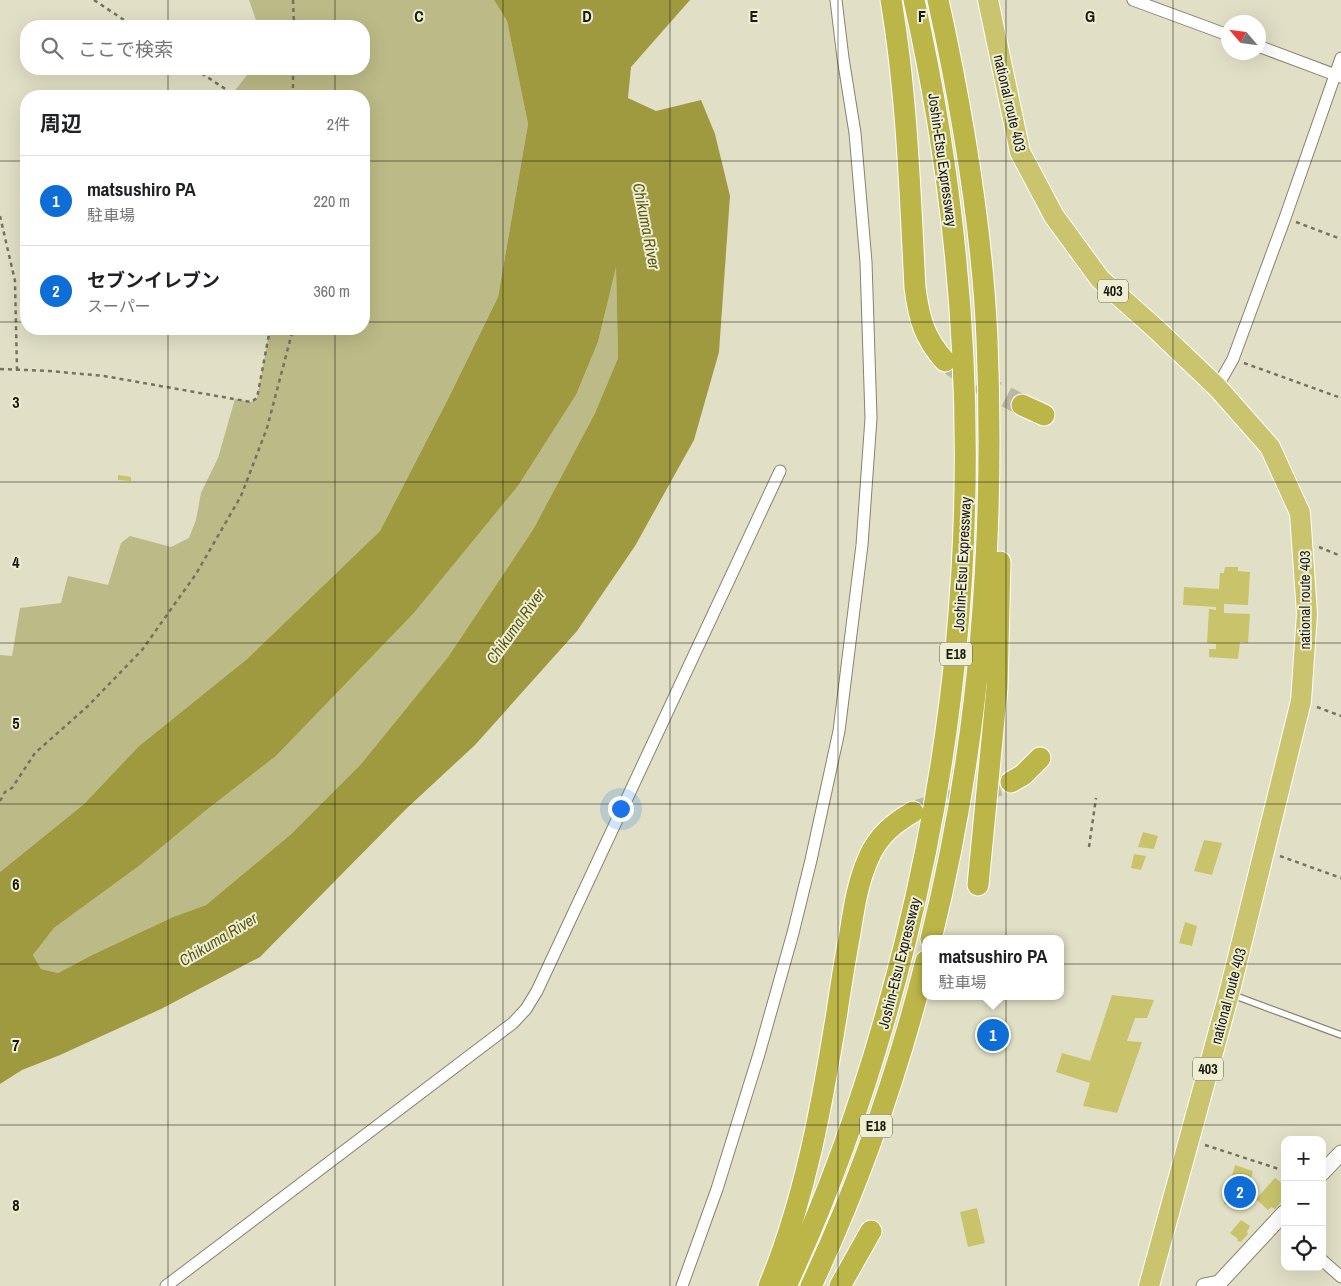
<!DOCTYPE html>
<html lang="ja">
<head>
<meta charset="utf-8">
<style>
	:root { --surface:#fff; --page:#f6f6f6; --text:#202124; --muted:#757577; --line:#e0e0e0; --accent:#0f6dd6 }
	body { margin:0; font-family:"Archivo Narrow","Noto Sans JP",sans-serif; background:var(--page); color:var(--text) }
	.controls { position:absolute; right:15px; bottom:15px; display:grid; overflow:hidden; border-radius:10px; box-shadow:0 5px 20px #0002 }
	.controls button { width:45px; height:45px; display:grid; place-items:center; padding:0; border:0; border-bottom:1px solid var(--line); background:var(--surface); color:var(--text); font:25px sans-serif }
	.compass { position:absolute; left:1221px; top:15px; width:45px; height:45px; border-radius:50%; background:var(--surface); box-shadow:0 5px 20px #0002; rotate:298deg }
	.you { position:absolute; left:620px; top:808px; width:18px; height:18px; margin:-12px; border:4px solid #fff; border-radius:50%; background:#1a73e8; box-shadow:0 0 0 8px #1a73e833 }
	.badge { display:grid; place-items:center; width:32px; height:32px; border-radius:50%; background:var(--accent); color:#fff; font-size:16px; font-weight:700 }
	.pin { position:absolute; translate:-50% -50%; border:2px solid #fff; box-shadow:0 1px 5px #0006 }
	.popup { position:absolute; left:922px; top:935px; width:142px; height:65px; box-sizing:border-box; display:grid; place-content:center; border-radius:10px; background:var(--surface); filter:drop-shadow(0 1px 4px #0005); font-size:16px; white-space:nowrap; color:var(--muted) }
	.popup b { font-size:19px; color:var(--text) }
	.popup::after { content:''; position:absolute; left:50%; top:100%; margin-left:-10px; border:10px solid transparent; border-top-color:var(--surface) }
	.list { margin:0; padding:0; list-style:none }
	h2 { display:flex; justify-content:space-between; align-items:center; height:65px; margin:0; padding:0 20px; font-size:21px }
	h2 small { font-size:16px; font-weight:400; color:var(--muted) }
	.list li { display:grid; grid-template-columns:32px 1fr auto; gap:15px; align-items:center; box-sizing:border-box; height:90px; padding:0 20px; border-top:1px solid var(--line) }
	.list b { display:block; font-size:19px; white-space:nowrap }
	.list p { margin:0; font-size:16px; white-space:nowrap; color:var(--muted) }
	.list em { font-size:16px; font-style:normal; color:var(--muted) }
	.icon { flex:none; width:28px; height:28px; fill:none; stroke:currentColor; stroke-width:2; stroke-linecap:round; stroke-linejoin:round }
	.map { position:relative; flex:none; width:1341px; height:1286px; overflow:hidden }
	.search { position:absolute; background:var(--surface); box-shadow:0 5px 20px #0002; left:20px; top:20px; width:350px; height:55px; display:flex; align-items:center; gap:12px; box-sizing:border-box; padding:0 18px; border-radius:20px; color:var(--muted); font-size:19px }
	.panel { position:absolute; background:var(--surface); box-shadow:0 5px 20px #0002; left:20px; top:90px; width:350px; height:245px; border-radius:20px }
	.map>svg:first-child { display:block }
	.green { fill:#bcba86 }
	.water { fill:#9f9a40; fill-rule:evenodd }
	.building { fill:#c9c46b }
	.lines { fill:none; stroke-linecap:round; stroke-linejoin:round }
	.motorway-tunnel { stroke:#b9b8a2; stroke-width:21; stroke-dasharray:21 11; stroke-linecap:butt }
	.service-casing { stroke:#85846d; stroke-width:8 }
	.minor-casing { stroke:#85846d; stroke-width:13 }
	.tertiary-casing { stroke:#85846d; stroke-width:17 }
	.trunk-casing { stroke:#fff; stroke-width:22 }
	.motorway-casing { stroke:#fff; stroke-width:23 }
	.path { stroke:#747362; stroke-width:2.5; stroke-dasharray:4 4; stroke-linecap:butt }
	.service { stroke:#fff; stroke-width:5.5 }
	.minor { stroke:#fff; stroke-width:11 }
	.tertiary { stroke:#fff; stroke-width:15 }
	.trunk { stroke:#cac46e; stroke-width:20 }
	.motorway { stroke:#bcb649; stroke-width:21 }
	.grid { fill:none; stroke:#1b1a11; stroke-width:1; stroke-opacity:0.55 }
	.labels { text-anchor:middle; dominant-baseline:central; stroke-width:4; stroke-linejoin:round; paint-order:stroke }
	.shield { fill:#eeeed3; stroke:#5a5a4b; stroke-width:1 }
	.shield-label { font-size:14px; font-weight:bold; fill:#1b1a11 }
	.street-label { font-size:15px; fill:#1b1a11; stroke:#eeeed3 }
	.water-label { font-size:16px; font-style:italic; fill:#5d5917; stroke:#eeeed3 }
	.grid-label { font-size:16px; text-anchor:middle; font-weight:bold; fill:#1b1a11; stroke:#eeeed3; stroke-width:4; stroke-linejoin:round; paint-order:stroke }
</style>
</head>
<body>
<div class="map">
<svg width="1341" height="1286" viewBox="0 0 1341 1286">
	<rect width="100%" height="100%" fill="#e1e0c6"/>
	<g class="green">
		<path d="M249 0H494L507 21 528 124 498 297 447 401 380 531 247 659 139 746 84 804 0 872V655L12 656 20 608 61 603 68 576 108 585 121 543 130 536 171 547 189 538 196 520 201 493 218 458 235 399 251 402 257 398 270 329H364V96H236L232 94 252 69H364V26H258Z"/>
		<path d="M616 265 618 358 595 413 534 528 448 657 361 764 290 835 206 905 173 917 92 955 58 973 41 969 33 955 54 928 139 866 204 812 276 756 414 613 518 486 576 395 598 342Z"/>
	</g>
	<path class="water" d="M494 0H690L631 67 628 98 656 111 701 100 715 134 730 196 719 352 694 440 635 546 577 631 475 745 406 809 260 957 161 1009 60 1055 22 1070 0 1084V872L84 804 139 746 247 659 380 531 447 401 498 297 528 124 507 21ZM616 267 618 358 595 413 534 528 448 657 361 764 290 835 206 905 173 917 92 955 58 973 41 969 33 955 54 928 139 866 204 812 276 756 414 613 518 486 576 395 598 342Z"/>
	<g class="building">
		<path d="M118 475 131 477V481L118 480Z"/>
		<path d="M1225 567H1238V571L1250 572 1248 605 1224 604V613L1250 614 1248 643 1240 642 1238 659 1209 657V649H1216V644L1207 643 1209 609 1216 610V607L1183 605 1184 587 1219 589 1220 573H1224Z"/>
		<path d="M1143 832 1158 836 1154 849 1138 847Z"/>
		<path d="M1204 840 1222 843 1212 875 1194 871Z"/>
		<path d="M1134 854 1146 856 1141 870 1131 868Z"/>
		<path d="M1185 922 1197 926 1192 946 1179 943Z"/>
		<path d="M1112 995 1154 1000 1147 1018H1135L1127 1041 1142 1042 1117 1113 1083 1106 1090 1083 1056 1072 1062 1053 1090 1061Z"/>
		<path d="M1235 1165 1253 1171 1243 1210 1224 1204Z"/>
		<path d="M1275 1178 1285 1185V1198L1275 1209 1271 1207 1268 1210 1256 1199Z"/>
		<path d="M977 1208 985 1243 968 1247 960 1212Z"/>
		<path d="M1241 1220 1250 1226 1247 1232 1248 1234 1241 1242 1237 1241 1238 1239 1230 1233Z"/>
	</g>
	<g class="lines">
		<g class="motorway-tunnel">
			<path d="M951 365 974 380 1022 405"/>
			<path d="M918 810 1011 782"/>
		</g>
		<g class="service-casing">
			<path id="service" d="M1233 995 1341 1035"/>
		</g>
		<g class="minor-casing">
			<g id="minor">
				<path d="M1133 0 1228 35"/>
				<path d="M1258 46 1341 77"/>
				<path d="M1217 387 1233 359 1285 218 1341 58"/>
				<path d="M1322 1260 1341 1277"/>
				<path d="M166 1286 513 1023 526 1009 537 991 780 471"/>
				<path d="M682 1286 717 1189 759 1054 793 933 811 860 839 731 862 545 871 418 866 262 855 133 843 58 836 0"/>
			</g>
		</g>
		<g class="tertiary-casing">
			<g id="tertiary">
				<path d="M1322 1173 1341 1153"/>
				<path d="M1204 1286 1219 1283 1285 1212"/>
			</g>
		</g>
		<g class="trunk-casing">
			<path id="trunk" d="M988 0 1020 152 1054 216 1100 279 1156 329 1217 387 1270 447 1300 513 1307 614 1301 701 1229 994 1149 1286"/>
		</g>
		<g class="motorway-casing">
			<g id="motorway">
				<path d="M891 0C907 95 910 192 915 288 919 318 924 338 945 361"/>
				<path d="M1022 405 1044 415"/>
				<path d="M1011 782 1023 775 1040 758"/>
				<path d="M978 885 997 688 1000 562"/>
				<path d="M931 939C980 743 995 540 987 339 982 227 962 109 938 0"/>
				<path d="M769 1286C805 1199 822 1105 837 1012 841 985 845 959 850 933 854 907 858 881 869 857 878 836 894 823 913 812"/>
				<path d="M786 1286C837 1177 876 1060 905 943 983 629 985 316 914 0"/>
				<path d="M811 1286C860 1182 898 1072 926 961"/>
				<path d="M840 1286 871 1231"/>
			</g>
		</g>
		<g class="path">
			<path d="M94 0 133 26"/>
			<path d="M293 0 294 26"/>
			<path d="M195 69 236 96"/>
			<path d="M293 96V69"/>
			<path d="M0 216 15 281 17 370"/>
			<path d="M1296 222 1341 239"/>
			<path d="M1244 363 1341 398"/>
			<path d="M0 369 50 371 104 376 251 402 257 398 270 329"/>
			<path d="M1319 547 1341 556"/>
			<path d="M1317 707 1341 716"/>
			<path d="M0 801 5 792 12 788 35 753 88 706 142 650 196 574 241 496 267 428 293 329"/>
			<path d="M1089 847 1096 798"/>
			<path d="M1280 856 1341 878"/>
			<path d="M1205 1145 1285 1171"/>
		</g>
		<use href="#service" class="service"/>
		<use href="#minor" class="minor"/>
		<use href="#tertiary" class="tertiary"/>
		<use href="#trunk" class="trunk"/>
		<use href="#motorway" class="motorway"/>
	</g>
	<path class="grid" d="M168 0V26M335 0V26M503 0V1286M670 0V1286M838 0V1286M1006 0V1286M1173 0V1286M168 69V96M335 69V96M0 161H26M364 161H1341M0 322H26M364 322H1341M168 329V1286M335 329V1286M0 482H1341M0 643H1341M0 804H1341M0 964H1341M0 1125H1341"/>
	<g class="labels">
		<g class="shield">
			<rect x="1098" y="279.5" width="30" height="23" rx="4"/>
			<rect x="940" y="642.5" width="32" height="23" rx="4"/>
			<rect x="1193" y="1057.5" width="30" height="23" rx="4"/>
			<rect x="860" y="1114.5" width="32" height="23" rx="4"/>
		</g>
		<g class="shield-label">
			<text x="1113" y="291">403</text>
			<text x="956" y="654">E18</text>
			<text x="1208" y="1069">403</text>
			<text x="876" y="1126">E18</text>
		</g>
		<g class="street-label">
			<text transform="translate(1010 103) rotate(77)">national route 403</text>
			<text transform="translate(943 160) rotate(82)">Joshin-Etsu Expressway</text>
			<text transform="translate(962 564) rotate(-87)">Joshin-Etsu Expressway</text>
			<text transform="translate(1304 600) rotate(-90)">national route 403</text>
			<text transform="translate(899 963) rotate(-76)">Joshin-Etsu Expressway</text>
			<text transform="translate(1228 996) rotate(-75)">national route 403</text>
		</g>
		<g class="water-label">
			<text transform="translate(647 226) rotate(79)">Chikuma River</text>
			<text transform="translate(515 626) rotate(-54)">Chikuma River</text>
			<text transform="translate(218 939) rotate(-31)">Chikuma River</text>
		</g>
	</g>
	<g class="grid-label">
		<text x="419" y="22">C</text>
		<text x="587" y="22">D</text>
		<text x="754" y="22">E</text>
		<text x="922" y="22">F</text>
		<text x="1090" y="22">G</text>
		<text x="16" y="408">3</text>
		<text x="16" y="568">4</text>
		<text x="16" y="729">5</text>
		<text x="16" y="890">6</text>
		<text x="16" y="1051">7</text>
		<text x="16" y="1211">8</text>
	</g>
</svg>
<div class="controls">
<button>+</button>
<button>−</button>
<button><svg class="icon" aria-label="locate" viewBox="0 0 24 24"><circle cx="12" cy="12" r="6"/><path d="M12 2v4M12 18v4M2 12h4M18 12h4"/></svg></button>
</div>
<svg class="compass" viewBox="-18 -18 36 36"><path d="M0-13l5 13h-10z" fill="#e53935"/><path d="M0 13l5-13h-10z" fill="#757577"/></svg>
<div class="you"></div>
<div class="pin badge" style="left:993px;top:1035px">1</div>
<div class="popup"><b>matsushiro PA</b>駐車場</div>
<div class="pin badge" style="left:1240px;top:1192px">2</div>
<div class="search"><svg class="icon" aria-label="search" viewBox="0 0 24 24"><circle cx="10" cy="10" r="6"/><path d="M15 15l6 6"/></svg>ここで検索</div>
<section class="panel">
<h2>周辺<small>2件</small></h2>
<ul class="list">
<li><span class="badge">1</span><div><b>matsushiro PA</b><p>駐車場</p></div><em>220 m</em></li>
<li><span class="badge">2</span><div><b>セブンイレブン</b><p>スーパー</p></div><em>360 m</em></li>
</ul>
</section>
</div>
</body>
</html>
